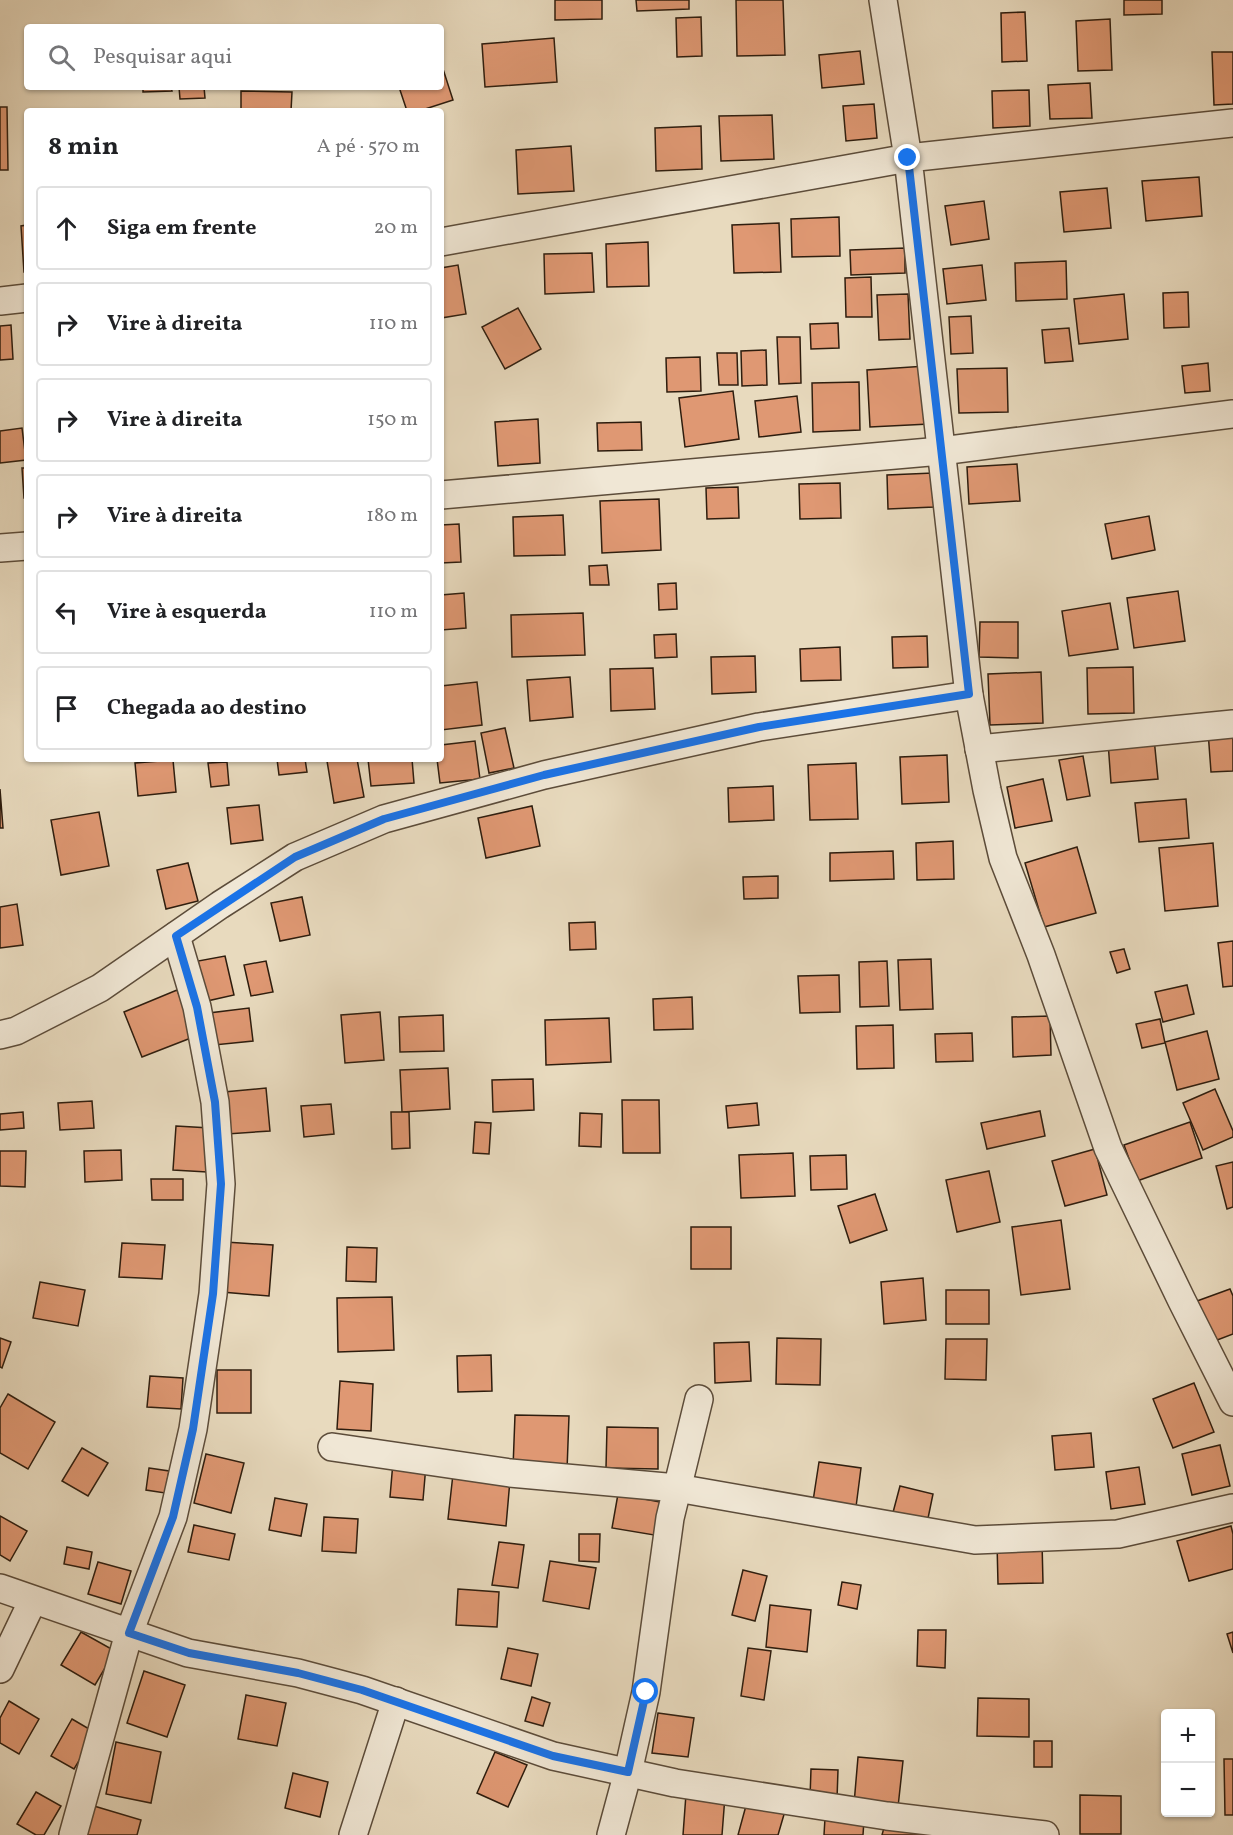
<!DOCTYPE html>
<html lang="pt">
<head>
<meta charset="utf-8">
<style>
	:root { --surface:#fff; --page:#f6f6f6; --text:#202124; --muted:#757577; --line:#e0e0e0 }
	body { margin:0; font-family:Vollkorn,serif; background:var(--page); color:var(--text) }
	.controls { position:absolute; right:18px; bottom:18px; display:grid; overflow:hidden; border-radius:6px; box-shadow:0 2px 4px #0004 }
	.controls button { width:54px; height:54px; display:grid; place-items:center; padding:0; border:0; border-bottom:2px solid var(--line); background:var(--surface); color:var(--text); font:30px sans-serif }
	.stop { position:absolute; width:18px; height:18px; margin:-14px; border:4px solid #1a73e8; border-radius:50%; background:#fff }
	.stop.end { background:#1a73e8; border-color:#fff; box-shadow:0 2px 6px #0008 }
	.list { margin:0; padding:0; list-style:none }
	h2 { display:flex; justify-content:space-between; align-items:center; height:78px; margin:0; padding:0 24px; font-size:26px }
	h2 small { font-size:20px; font-weight:400; color:var(--muted) }
	.list li { display:grid; grid-template-columns:39px 1fr auto; gap:18px; align-items:center; box-sizing:border-box; height:84px; margin:0 12px 12px; padding:0 12px; border:2px solid var(--line); border-radius:6px }
	.list b { display:block; font-size:22px; white-space:nowrap }
	.list em { font-size:20px; font-style:normal; color:var(--muted) }
	.icon { flex:none; width:33px; height:33px; fill:none; stroke:currentColor; stroke-width:2; stroke-linecap:round; stroke-linejoin:round }
	.map { position:relative; flex:none; width:1233px; height:1835px; overflow:hidden }
	.search { position:absolute; background:var(--surface); box-shadow:0 2px 4px #0004; left:24px; top:24px; width:420px; height:66px; display:flex; align-items:center; gap:15px; box-sizing:border-box; padding:0 21px; border-radius:6px; color:var(--muted); font-size:22px }
	.panel { position:absolute; background:var(--surface); box-shadow:0 2px 4px #0004; left:24px; top:108px; width:420px; height:654px; border-radius:6px }
	.map>svg:first-child { display:block }
	.building { fill:#df9873; stroke:#2e1d0e; stroke-width:1.5 }
	.lines { fill:none; stroke-linecap:round; stroke-linejoin:round }
	.minor-casing { stroke:#5c4c3a; stroke-width:30 }
	.minor { stroke:#f0e7d5; stroke-width:27 }
	.route { stroke:#1a73e8; stroke-width:8 }
</style>
</head>
<body>
<div class="map">
<svg width="1233" height="1835" viewBox="0 0 1233 1835">
	<rect width="100%" height="100%" fill="#e8dabe"/>
	<filter id="stains"><feTurbulence type="fractalNoise" baseFrequency=".00333" numOctaves="4"/><feColorMatrix values="0 0 0 0 .2 0 0 0 0 .09 0 0 0 0 .02 0 0 0 .5 -.17"/></filter>
	<radialGradient id="worn" r=".72"><stop offset=".6" stop-color="#630" stop-opacity="0"/><stop offset="1" stop-color="#630" stop-opacity=".3"/></radialGradient>
	<g class="building">
		<path d="M555 0H602V19L555 20Z"/>
		<path d="M636 0H689V9L637 11Z"/>
		<path d="M736 0H783L785 55 737 56Z"/>
		<path d="M1124 0H1162V14L1124 15Z"/>
		<path d="M1025 12 1027 61 1002 62 1001 13Z"/>
		<path d="M701 17 702 56 677 57 676 18Z"/>
		<path d="M1110 19 1112 70 1078 71 1076 21Z"/>
		<path d="M554 38 557 82 485 87 482 44Z"/>
		<path d="M860 51 864 84 822 88 819 55Z"/>
		<path d="M1212 52H1233V104L1214 105Z"/>
		<path d="M443 69 453 100 419 111H407L399 87H441V70Z"/>
		<path d="M1090 83 1092 118 1050 119 1048 85Z"/>
		<path d="M143 87H171L172 91 143 92Z"/>
		<path d="M179 87H204L205 98 180 99Z"/>
		<path d="M1029 90 1030 126 993 128 992 91Z"/>
		<path d="M241 91 292 92 291 111H241Z"/>
		<path d="M874 104 877 138 846 141 843 106Z"/>
		<path d="M0 107H7L8 170H0Z"/>
		<path d="M772 115 774 159 721 161 719 116Z"/>
		<path d="M701 126 702 169 656 171 655 128Z"/>
		<path d="M571 146 574 191 518 194 516 150Z"/>
		<path d="M1199 177 1202 216 1146 221 1142 181Z"/>
		<path d="M1107 188 1111 228 1064 232 1060 192Z"/>
		<path d="M984 201 989 239 951 245 945 206Z"/>
		<path d="M839 217 840 256 792 257 791 219Z"/>
		<path d="M779 223 781 272 734 273 732 225Z"/>
		<path d="M27 225V272H24L21 226Z"/>
		<path d="M648 242 649 286 607 287 606 244Z"/>
		<path d="M905 248V273L851 275 850 250Z"/>
		<path d="M592 253 594 292 545 294 544 254Z"/>
		<path d="M1066 261 1067 299 1016 301 1015 263Z"/>
		<path d="M458 265 466 314 441 318V268Z"/>
		<path d="M982 265 986 300 947 304 943 269Z"/>
		<path d="M871 277 872 317H846L845 278Z"/>
		<path d="M1188 292 1189 327 1164 328 1163 293Z"/>
		<path d="M908 294 910 339 879 340 877 295Z"/>
		<path d="M1124 294 1128 339 1079 344 1074 299Z"/>
		<path d="M518 308 541 349 505 369 482 327Z"/>
		<path d="M971 316 973 353 951 354 949 317Z"/>
		<path d="M838 323 839 348 811 349 810 324Z"/>
		<path d="M11 325 13 359 0 360V326Z"/>
		<path d="M1069 328 1073 361 1045 363 1042 330Z"/>
		<path d="M777 337H800L801 383 779 384Z"/>
		<path d="M766 350 767 385 742 386 741 351Z"/>
		<path d="M717 353H737L738 385H719Z"/>
		<path d="M700 357 701 391 667 392 666 358Z"/>
		<path d="M1208 363 1210 391 1185 393 1182 366Z"/>
		<path d="M926 366 929 424 870 427 867 370Z"/>
		<path d="M1007 368 1008 412 959 413 957 369Z"/>
		<path d="M859 382 860 430 813 432 812 383Z"/>
		<path d="M733 391 739 439 685 447 679 398Z"/>
		<path d="M797 396 801 432 759 437 755 401Z"/>
		<path d="M538 419 540 463 498 466 495 422Z"/>
		<path d="M641 422 642 450 598 451 597 423Z"/>
		<path d="M22 428 26 460 0 463V431Z"/>
		<path d="M1017 464 1020 501 969 504 967 467Z"/>
		<path d="M22 468H27V498H24Z"/>
		<path d="M933 473 934 507 888 509 887 475Z"/>
		<path d="M840 483 841 518 800 519 799 484Z"/>
		<path d="M738 487 739 518 707 519 706 488Z"/>
		<path d="M659 499 661 550 602 553 600 501Z"/>
		<path d="M563 515 565 555 514 556 513 517Z"/>
		<path d="M1149 516 1155 550 1112 559 1105 524Z"/>
		<path d="M459 524 461 562 441 563V525Z"/>
		<path d="M607 565 609 585H590L589 566Z"/>
		<path d="M676 583 677 609 659 610 658 584Z"/>
		<path d="M1178 591 1185 641 1134 648 1127 598Z"/>
		<path d="M464 593 466 628 441 630V595Z"/>
		<path d="M1110 603 1118 649 1069 656 1062 611Z"/>
		<path d="M583 613 585 655 512 657 511 615Z"/>
		<path d="M980 622H1018V658L979 657Z"/>
		<path d="M676 634 677 657 655 658 654 635Z"/>
		<path d="M927 636 928 667 893 668 892 637Z"/>
		<path d="M840 647 841 680 801 681 800 649Z"/>
		<path d="M755 656 756 692 712 694 711 657Z"/>
		<path d="M1133 667 1134 713 1088 714 1087 668Z"/>
		<path d="M653 668 655 709 611 711 610 669Z"/>
		<path d="M1041 672 1043 723 990 725 988 674Z"/>
		<path d="M570 677 573 717 530 721 527 680Z"/>
		<path d="M477 682 482 725 441 730V686Z"/>
		<path d="M505 728 514 768 489 773 481 733Z"/>
		<path d="M1233 729V771L1211 772 1208 731Z"/>
		<path d="M1154 738 1158 779 1111 783 1108 742Z"/>
		<path d="M475 741 480 779 440 783 437 759H441V745Z"/>
		<path d="M947 755 949 802 902 804 900 757Z"/>
		<path d="M1083 756 1090 796 1067 800 1059 760Z"/>
		<path d="M277 759H305L307 772 279 775Z"/>
		<path d="M342 759H357L364 797 334 803 327 761Z"/>
		<path d="M368 759H412L414 783 371 786Z"/>
		<path d="M173 760 176 792 138 796 135 763Z"/>
		<path d="M227 762 229 785 211 787 208 763Z"/>
		<path d="M856 763 858 819 810 820 808 765Z"/>
		<path d="M1043 779 1052 821 1015 828 1007 787Z"/>
		<path d="M773 786 774 820 729 822 728 788Z"/>
		<path d="M0 789 3 828H0Z"/>
		<path d="M1186 799 1189 838 1139 842 1135 803Z"/>
		<path d="M259 805 263 840 231 844 227 808Z"/>
		<path d="M532 806 540 846 486 858 478 818Z"/>
		<path d="M99 812 109 866 61 875 51 820Z"/>
		<path d="M953 841 954 879 917 880 916 843Z"/>
		<path d="M1213 843 1218 906 1165 911 1159 848Z"/>
		<path d="M1077 847 1096 913 1044 927 1025 863Z"/>
		<path d="M893 851 894 879 830 881V853Z"/>
		<path d="M188 863 198 901 166 909 157 870Z"/>
		<path d="M778 876V898L744 899 743 877Z"/>
		<path d="M302 897 310 935 280 941 271 903Z"/>
		<path d="M17 904 23 945 0 948V907Z"/>
		<path d="M595 922 596 949 570 950 569 923Z"/>
		<path d="M1233 941V986L1223 987 1218 943Z"/>
		<path d="M1124 949 1130 969 1117 973 1110 952Z"/>
		<path d="M225 956 234 995 207 1001 198 961Z"/>
		<path d="M931 959 933 1009 900 1010 898 960Z"/>
		<path d="M266 961 273 992 251 996 244 965Z"/>
		<path d="M887 961 889 1006 860 1007 859 962Z"/>
		<path d="M839 975 840 1012 800 1013 798 976Z"/>
		<path d="M1187 985 1194 1014 1163 1022 1155 992Z"/>
		<path d="M177 990 196 1036 142 1057 124 1012Z"/>
		<path d="M692 997 693 1029 654 1030 653 999Z"/>
		<path d="M249 1008 253 1041 214 1045 209 1013Z"/>
		<path d="M380 1012 384 1060 345 1063 341 1015Z"/>
		<path d="M443 1015 444 1051 400 1052 399 1017Z"/>
		<path d="M1050 1016 1051 1055 1013 1057 1012 1017Z"/>
		<path d="M609 1018 611 1062 546 1065 545 1020Z"/>
		<path d="M1160 1019 1165 1043 1142 1048 1136 1024Z"/>
		<path d="M893 1025 894 1068 857 1069 856 1026Z"/>
		<path d="M1207 1031 1219 1079 1177 1090 1165 1042Z"/>
		<path d="M972 1033 973 1061 936 1062 935 1034Z"/>
		<path d="M448 1068 450 1109 402 1112 400 1070Z"/>
		<path d="M533 1079 534 1110 493 1112 492 1080Z"/>
		<path d="M266 1088 270 1131 227 1134 224 1092Z"/>
		<path d="M1215 1089 1233 1131V1137L1203 1150 1183 1103Z"/>
		<path d="M622 1100H659L660 1153H623Z"/>
		<path d="M92 1101 94 1128 60 1130 58 1103Z"/>
		<path d="M757 1103 759 1125 728 1128 726 1106Z"/>
		<path d="M331 1104 334 1134 304 1137 301 1106Z"/>
		<path d="M1040 1111 1045 1136 987 1149 981 1123Z"/>
		<path d="M23 1112 24 1128 0 1130V1114Z"/>
		<path d="M391 1112H409L410 1148 392 1149Z"/>
		<path d="M580 1113 602 1114 601 1147 579 1146Z"/>
		<path d="M475 1122 491 1123 489 1154 473 1153Z"/>
		<path d="M1190 1122 1202 1158 1137 1181 1124 1145Z"/>
		<path d="M176 1126 210 1128 207 1172 173 1170Z"/>
		<path d="M1095 1149 1107 1195 1065 1206 1052 1161Z"/>
		<path d="M121 1150 122 1180 85 1182 84 1151Z"/>
		<path d="M0 1151H26L25 1187 0 1186Z"/>
		<path d="M793 1153 795 1196 741 1198 739 1155Z"/>
		<path d="M846 1155 847 1189 811 1190 810 1156Z"/>
		<path d="M1233 1162V1207L1227 1209 1216 1166Z"/>
		<path d="M989 1171 1000 1222 957 1232 946 1180Z"/>
		<path d="M151 1179H183V1200H152Z"/>
		<path d="M875 1194 887 1230 850 1243 838 1206Z"/>
		<path d="M1061 1220 1070 1289 1021 1295 1012 1227Z"/>
		<rect x="691" y="1227" width="40" height="42"/>
		<path d="M225 1242 273 1245 269 1296 222 1292Z"/>
		<path d="M122 1243 165 1245 162 1279 119 1277Z"/>
		<path d="M347 1247 377 1248 376 1282 346 1281Z"/>
		<path d="M923 1278 926 1320 884 1324 881 1282Z"/>
		<path d="M40 1282 85 1290 78 1326 33 1318Z"/>
		<path d="M1230 1289 1233 1296V1334L1212 1342 1197 1301Z"/>
		<rect x="946" y="1290" width="43" height="34"/>
		<path d="M392 1297 394 1350 338 1352 337 1298Z"/>
		<path d="M0 1338 11 1342 2 1368 0 1367Z"/>
		<path d="M777 1338 821 1339 820 1385 776 1384Z"/>
		<path d="M946 1339H987L986 1380 945 1379Z"/>
		<path d="M749 1342 751 1381 715 1383 714 1343Z"/>
		<path d="M491 1355 492 1391 458 1392 457 1356Z"/>
		<rect x="217" y="1370" width="34" height="43"/>
		<path d="M150 1376 183 1378 181 1409 147 1407Z"/>
		<path d="M340 1381 373 1384 371 1431 337 1429Z"/>
		<path d="M1194 1383 1214 1432 1173 1448 1153 1399Z"/>
		<path d="M8 1394 55 1422 28 1469 0 1453V1408Z"/>
		<path d="M515 1415 569 1416 567 1470 513 1468Z"/>
		<path d="M607 1427 658 1428V1469L606 1468Z"/>
		<path d="M1091 1433 1094 1467 1055 1470 1052 1436Z"/>
		<path d="M1220 1445 1230 1486 1192 1495 1182 1454Z"/>
		<path d="M82 1448 108 1463 88 1496 62 1481Z"/>
		<path d="M206 1454 244 1463 231 1513 194 1503Z"/>
		<path d="M393 1462 426 1465 423 1500 390 1497Z"/>
		<path d="M819 1462 861 1468 856 1507 813 1501Z"/>
		<path d="M1139 1467 1145 1504 1111 1509 1106 1472Z"/>
		<path d="M149 1468 169 1471 165 1493 146 1490Z"/>
		<path d="M453 1474 510 1480 506 1526 448 1519Z"/>
		<path d="M900 1486 933 1494 926 1528 891 1520Z"/>
		<path d="M618 1494 660 1502 654 1535 612 1528Z"/>
		<path d="M275 1498 307 1504 301 1536 269 1530Z"/>
		<path d="M0 1516 27 1531 10 1561 0 1555Z"/>
		<path d="M324 1517 358 1519 356 1553 322 1551Z"/>
		<path d="M194 1525 235 1534 229 1560 188 1552Z"/>
		<path d="M1231 1526 1233 1534V1569L1189 1581 1177 1541Z"/>
		<path d="M579 1534H600L599 1562 579 1561Z"/>
		<path d="M499 1542 524 1545 518 1588 492 1585Z"/>
		<path d="M1042 1542 1043 1583 998 1584 997 1543Z"/>
		<path d="M67 1547 92 1552 89 1569 64 1564Z"/>
		<path d="M550 1561 596 1568 589 1609 543 1601Z"/>
		<path d="M98 1562 131 1571 121 1604 88 1594Z"/>
		<path d="M743 1570 767 1576 755 1621 732 1615Z"/>
		<path d="M842 1582 861 1585 857 1609 838 1605Z"/>
		<path d="M458 1589 499 1592 497 1627 456 1625Z"/>
		<path d="M770 1605 811 1610 807 1652 766 1647Z"/>
		<path d="M918 1630H946L945 1668 917 1666Z"/>
		<path d="M81 1632 115 1651 95 1685 61 1665Z"/>
		<path d="M1233 1632V1653L1227 1634Z"/>
		<path d="M508 1648 538 1654 531 1686 501 1679Z"/>
		<path d="M748 1648 771 1651 764 1700 741 1696Z"/>
		<path d="M144 1671 185 1685 167 1737 127 1723Z"/>
		<path d="M246 1695 286 1703 277 1746 238 1739Z"/>
		<path d="M532 1697 550 1703 543 1726 525 1721Z"/>
		<path d="M978 1698 1029 1699V1737L977 1736Z"/>
		<path d="M9 1701 39 1719 19 1754 0 1743V1718Z"/>
		<path d="M658 1713 694 1718 688 1757 652 1753Z"/>
		<path d="M72 1719 96 1733 74 1769 51 1756Z"/>
		<rect x="1034" y="1741" width="18" height="26"/>
		<path d="M116 1742 161 1752 151 1803 106 1794Z"/>
		<path d="M495 1752 527 1765 508 1807 477 1793Z"/>
		<path d="M858 1757 903 1761 898 1807 854 1804Z"/>
		<path d="M1224 1759H1233V1815H1225Z"/>
		<path d="M811 1769 838 1770 837 1799 810 1798Z"/>
		<path d="M293 1773 328 1782 320 1817 285 1808Z"/>
		<path d="M36 1792 61 1806 44 1835H36L17 1824Z"/>
		<path d="M686 1794 725 1796 722 1835H683Z"/>
		<path d="M1080 1795 1121 1796V1834H1080Z"/>
		<path d="M747 1802 785 1811 778 1835H738Z"/>
		<path d="M94 1806 141 1820 137 1835H85Z"/>
		<path d="M825 1818 864 1820 863 1835H824Z"/>
		<path d="M885 1824 922 1831 921 1835H882Z"/>
	</g>
	<g class="lines">
		<g class="minor-casing">
			<g id="minor">
				<path d="M1233 123 908 158 969 695 987 790 1003 858 1041 955 1108 1148 1182 1301 1233 1402"/>
				<path d="M441 242 908 158 883 0"/>
				<path d="M0 301 27 298"/>
				<path d="M441 495 941 451 1233 414"/>
				<path d="M0 548 27 546"/>
				<path d="M979 749 1233 724"/>
				<path d="M0 1035 16 1031 100 988 220 905 295 857 384 819 544 775 759 727 969 695"/>
				<path d="M332 1447 510 1473 677 1488 975 1540 1118 1534 1233 1508"/>
				<path d="M0 1588 188 1653 298 1673 362 1690 553 1756 675 1783 887 1816 1045 1835"/>
				<path d="M0 1669 33 1600"/>
				<path d="M73 1835 129 1633 173 1517 193 1429 213 1294 221 1184 215 1102 197 1007 176 936"/>
				<path d="M353 1835 396 1701"/>
				<path d="M611 1835 628 1772 646 1692 670 1518 699 1399"/>
			</g>
		</g>
		<use href="#minor" class="minor"/>
	</g>
	<g class="lines">
		<path class="route" d="M646 1692 628 1772 553 1756 362 1690 298 1673 189 1653 129 1633 173 1517 193 1429 213 1294 221 1184 215 1102 197 1007 176 936 295 857 384 819 544 775 759 727 969 694 908 158"/>
	</g>
	<rect width="100%" height="100%" filter="url(#stains)"/>
	<rect width="100%" height="100%" fill="url(#worn)"/>
</svg>
<div class="controls">
<button>+</button>
<button>−</button>
</div>
<div class="stop" style="left:646px;top:1692px"></div>
<div class="stop end" style="left:908px;top:158px"></div>
<div class="search"><svg class="icon" aria-label="search" viewBox="0 0 24 24"><circle cx="10" cy="10" r="6"/><path d="M15 15l6 6"/></svg>Pesquisar aqui</div>
<section class="panel">
<h2>8 min<small>A pé · 570 m</small></h2>
<ul class="list">
<li><svg class="icon" aria-label="ahead" viewBox="0 0 24 24"><path d="M12 20V5M6 11l6-6 6 6"/></svg><div><b>Siga em frente</b></div><em>20 m</em></li>
<li><svg class="icon" aria-label="right" viewBox="0 0 24 24"><path d="M7 20v-9h11M14 6l5 5-5 5"/></svg><div><b>Vire à direita</b></div><em>110 m</em></li>
<li><svg class="icon" aria-label="right" viewBox="0 0 24 24"><path d="M7 20v-9h11M14 6l5 5-5 5"/></svg><div><b>Vire à direita</b></div><em>150 m</em></li>
<li><svg class="icon" aria-label="right" viewBox="0 0 24 24"><path d="M7 20v-9h11M14 6l5 5-5 5"/></svg><div><b>Vire à direita</b></div><em>180 m</em></li>
<li><svg class="icon" aria-label="left" viewBox="0 0 24 24"><path d="M17 20v-9H6M10 6l-5 5 5 5"/></svg><div><b>Vire à esquerda</b></div><em>110 m</em></li>
<li><svg class="icon" aria-label="arrive" viewBox="0 0 24 24"><path d="M6 21V4h12l-3 4 3 4H6"/></svg><div><b>Chegada ao destino</b></div></li>
</ul>
</section>
</div>
</body>
</html>
